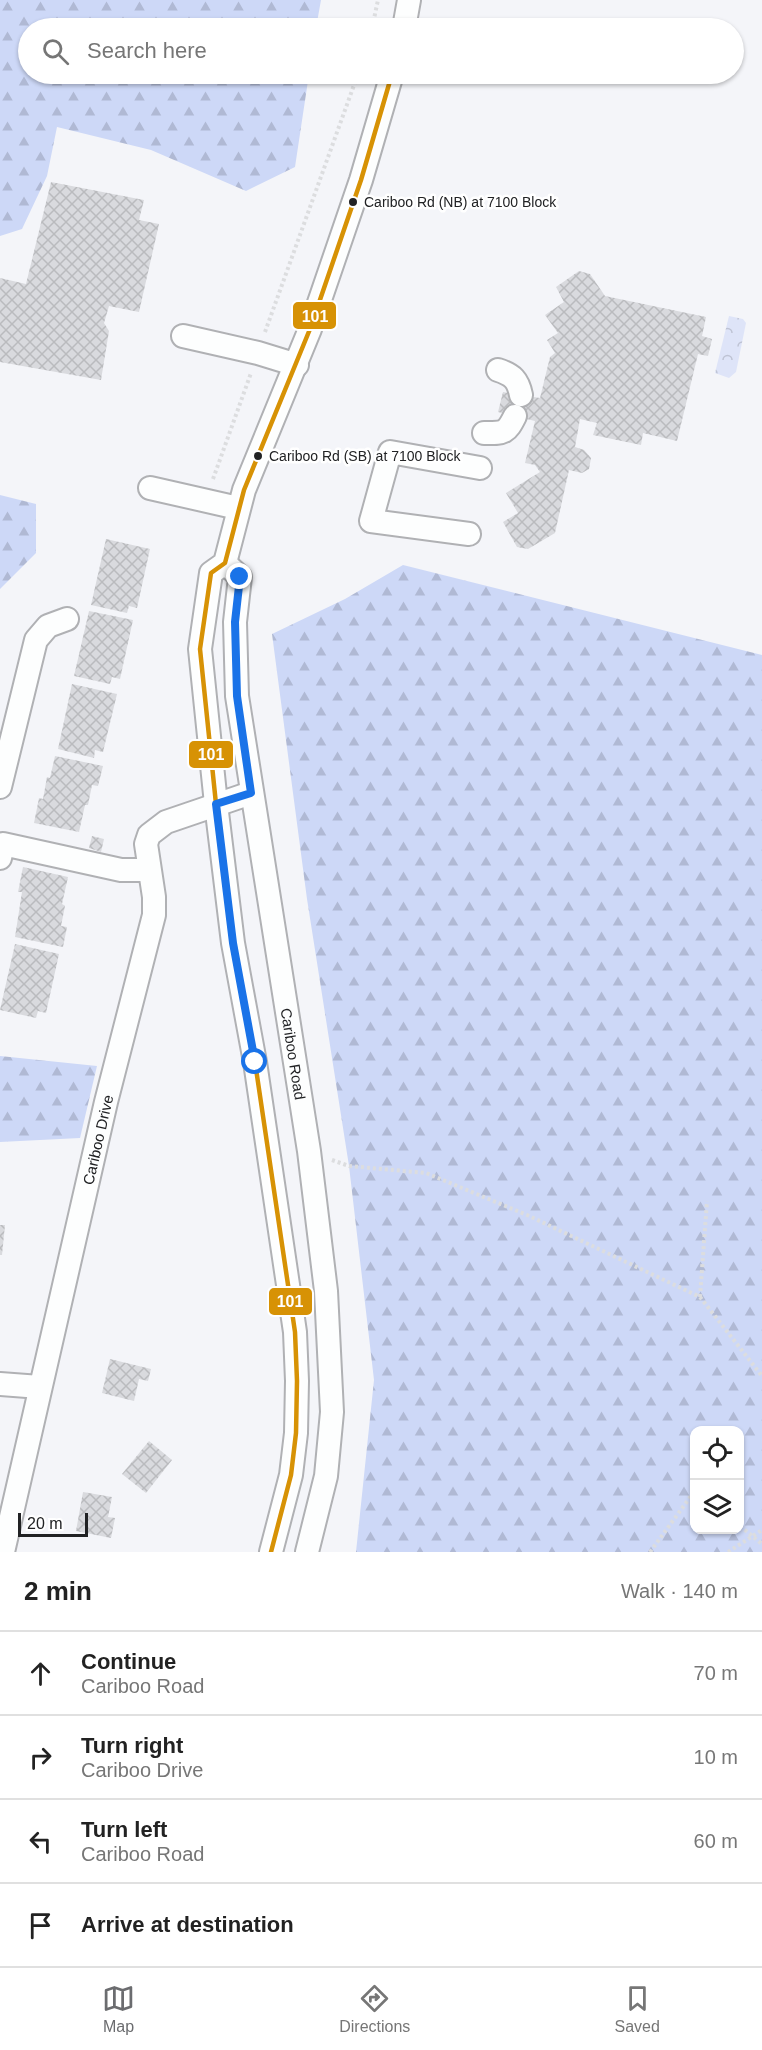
<!DOCTYPE html>
<html lang="en">
<head>
<meta charset="utf-8">
<style>
	:root { --surface:#fff; --page:#f2f2f2; --text:#222; --muted:#767676; --line:#e0e0e0; --accent:#6b6c6f }
	body { margin:0; font-family:Helvetica,sans-serif; background:var(--page); color:var(--text) }
	.controls { position:absolute; right:18px; bottom:18px; display:grid; overflow:hidden; border-radius:12px; box-shadow:0 2px 4px #0004 }
	.controls button { width:54px; height:54px; display:grid; place-items:center; padding:0; border:0; border-bottom:2px solid var(--line); background:var(--surface); color:var(--text); font:30px sans-serif }
	.scale { position:absolute; left:18px; bottom:15px; width:70px; box-sizing:border-box; padding-left:6px; border:3px solid #212224; border-top:0; font-size:16px; line-height:21px; white-space:nowrap; color:#212224; -webkit-text-stroke:4px #fff; paint-order:stroke }
	.stop { position:absolute; width:18px; height:18px; margin:-14px; border:4px solid #1a73e8; border-radius:50%; background:#fff }
	.stop.end { background:#1a73e8; border-color:#fff; box-shadow:0 2px 6px #0008 }
	.list { margin:0; padding:0; list-style:none }
	h2 { display:flex; justify-content:space-between; align-items:center; height:78px; margin:0; padding:0 24px; font-size:26px }
	h2 small { font-size:20px; font-weight:400; color:var(--muted) }
	.list li { display:grid; grid-template-columns:39px 1fr auto; gap:18px; align-items:center; box-sizing:border-box; height:84px; padding:0 24px; border-top:2px solid var(--line) }
	.list b { display:block; font-size:22px; white-space:nowrap }
	.list p { margin:0; font-size:20px; white-space:nowrap; color:var(--muted) }
	.list em { font-size:20px; font-style:normal; color:var(--muted) }
	.icon { flex:none; width:33px; height:33px; fill:none; stroke:currentColor; stroke-width:2; stroke-linecap:round; stroke-linejoin:round }
	.map { position:relative; flex:none; width:762px; height:1552px; overflow:hidden }
	.search { position:absolute; background:var(--surface); box-shadow:0 2px 4px #0004; left:18px; right:18px; top:18px; height:66px; display:flex; align-items:center; gap:15px; box-sizing:border-box; padding:0 21px; border-radius:33px; color:var(--muted); font-size:22px }
	.sheet { height:414px; background:var(--surface) }
	nav { display:flex; justify-content:space-around; align-items:center; box-sizing:border-box; height:84px; border-top:2px solid var(--line); background:var(--surface); font-size:16px; color:var(--muted) }
	nav a { display:grid; justify-items:center; gap:3px }
	nav .on { color:var(--accent) }
	.map>svg:first-child { display:block }
	.forest { fill:url(#forest-firs); fill-rule:evenodd }
	.park { fill:url(#park-crowns) }
	.building { fill:url(#building-cross-hatch) }
	.lines { fill:none; stroke-linecap:round; stroke-linejoin:round }
	.minor-casing { stroke:#b0b1b4; stroke-width:26 }
	.path { stroke:#dcdddf; stroke-width:4; stroke-dasharray:3 3; stroke-linecap:butt }
	.minor { stroke:#fdfefe; stroke-width:22 }
	.bus-1-casing { stroke:#fff; stroke-width:9 }
	.bus-1 { stroke:#d79205; stroke-width:4.5 }
	.route { stroke:#1a73e8; stroke-width:8 }
	.bus-dot { fill:#212224; stroke:#fff; stroke-width:2 }
	.labels { text-anchor:middle; dominant-baseline:central; stroke-width:5; stroke-linejoin:round; paint-order:stroke }
	.bus-label { font-size:14px; fill:#212224; stroke:#fff; text-anchor:start }
	.street-label { font-size:15px; fill:#212224; stroke:#fff }
	.line-badge { stroke:#fff; stroke-width:2 }
	.badge-label { font-size:16px; text-anchor:middle; font-weight:bold; fill:#fff }
</style>
</head>
<body>
<div class="map">
<svg width="762" height="1552" viewBox="0 0 762 1552">
	<defs>
		<pattern id="forest-firs" width="22" height="20" patternUnits="userSpaceOnUse" patternTransform="scale(1.5)"><rect width="22" height="20" fill="#cdd8f7"/><path d="M5 1l3.5 6h-7zM16 11l3.5 6h-7z" fill="#b0b9d4"/></pattern>
		<pattern id="park-crowns" width="20" height="18" patternUnits="userSpaceOnUse" patternTransform="scale(1.5)"><rect width="20" height="18" fill="#dee4f8"/><path d="M2 6a3 3 0 1 1 6 0M12 15a3 3 0 1 1 6 0" fill="none" stroke="#bec3d4"/></pattern>
		<pattern id="building-cross-hatch" width="8" height="8" patternUnits="userSpaceOnUse" patternTransform="scale(1.5)"><rect width="8" height="8" fill="#d9dade"/><path d="M0 0l8 8M0 8l8-8" fill="none" stroke="#babbbe"/></pattern>
	</defs>
	<rect width="100%" height="100%" fill="#f4f5f9"/>
	<g class="forest">
		<path d="M0 0H321L316 28H28V74H309L295 167 246 191 151 150 57 127 47 176 22 229 0 236Z"/>
		<path d="M0 495 36 504V553L0 589Z"/>
		<path d="M403 565 762 655V1552H356L374 1380 349 1166 307 899 272 634 345 599ZM740 1430V1530H694V1430Z"/>
		<path d="M0 1056 97 1066 80 1138 0 1142Z"/>
	</g>
	<path class="park" d="M729 316 743 319 746 323 736 372 729 378 715 373Z"/>
	<g class="building">
		<path d="M51 182 144 200 139 220 159 224 139 312 109 306 104 323 109 331 101 380 0 362V278L26 284Z"/>
		<path d="M579 271 590 274 605 296 706 317 702 336 712 339 708 356 698 354 677 441 643 433 641 445 593 435 597 423 580 419 575 447 584 450 591 458 589 469 582 473 569 470 555 533 528 549 517 547 503 522 518 513 506 493 540 472 535 465 525 463 535 421 498 412 503 392 540 398 550 357 555 353 547 340 558 333 545 315 564 302 556 287Z"/>
		<path d="M106 539 150 549 137 608 129 606 127 613 91 605Z"/>
		<path d="M89 611 133 620 120 679 112 677 110 684 74 676Z"/>
		<path d="M72 684 117 694 103 752 95 750 94 758 58 749Z"/>
		<path d="M55 756 103 766 98 786 92 785 88 805H85L79 832 34 823 39 798 43 799 47 777 50 778Z"/>
		<path d="M92 836 104 839 101 852 89 848Z"/>
		<path d="M23 867 68 877 62 904 65 906 61 926 67 927 63 947 15 937 22 892H18Z"/>
		<path d="M15 944 59 954 46 1013 38 1011 36 1018 0 1010Z"/>
		<path d="M0 1225H5L2 1255H0Z"/>
		<path d="M110 1359 151 1369 148 1381 139 1379 134 1401 102 1393Z"/>
		<path d="M149 1441 172 1460 146 1493 122 1474Z"/>
		<path d="M83 1492 112 1497 108 1517 115 1518 111 1538 76 1531Z"/>
	</g>
	<g class="lines">
		<g class="minor-casing">
			<g id="minor">
				<path d="M404 28 409 0"/>
				<path d="M183 336 258 353 297 365"/>
				<path d="M498 370C513 375 518 380 521 395"/>
				<path d="M484 433C504 433 506 434 515 416"/>
				<path d="M150 488 238 508"/>
				<path d="M469 534 371 521 390 452 480 468"/>
				<path id="s1" d="M225 563 240 577 235 622 237 696 309 1151 326 1291 332 1412 326 1476 307 1552"/>
				<path d="M0 787 36 640 48 626 67 619"/>
				<path d="M0 858 3 844 121 870H149"/>
				<path d="M0 1384 40 1387"/>
				<path id="s2" d="M3 1552 106 1102 154 915V897L146 844 149 835 166 822 251 793"/>
				<path d="M271 1552 291 1475 296 1433 297 1381 295 1332 255 1062 233 943 216 804 200 649 211 573 225 563 244 490 310 329 361 180 392 74"/>
			</g>
		</g>
		<g class="path">
			<path d="M372 28 378 0"/>
			<path d="M265 332 358 74"/>
			<path d="M213 479 251 373"/>
			<path d="M332 1160 349 1166 426 1173 527 1215 700 1297 762 1376"/>
			<path d="M700 1297 707 1201"/>
			<path d="M740 1526 762 1544"/>
			<path d="M650 1552 694 1492"/>
			<path d="M728 1552 762 1530"/>
		</g>
		<use href="#minor" class="minor"/>
		<g class="bus-1-casing">
			<path id="bus-1" d="M271 1552 291 1475 296 1433 297 1381 295 1332 255 1062 233 943 216 804 200 649 211 573 225 563 244 490 310 329 361 180 392 74"/>
		</g>
		<use href="#bus-1" class="bus-1"/>
	</g>
	<g class="lines">
		<path class="route" d="M240 577 235 622 237 696 251 793 216 804 233 943 255 1062"/>
	</g>
	<g class="bus-dot">
		<circle cx="353" cy="202" r="5"/>
		<circle cx="258" cy="456" r="5"/>
	</g>
	<g class="labels">
		<g class="bus-label">
			<text x="364" y="202">Cariboo Rd (NB) at 7100 Block</text>
			<text x="269" y="456">Cariboo Rd (SB) at 7100 Block</text>
		</g>
		<g class="street-label">
			<text stroke="none"><textPath href="#s1" startOffset="502">Cariboo Road</textPath></text>
			<text stroke="none"><textPath href="#s2" startOffset="423">Cariboo Drive</textPath></text>
		</g>
	</g>
	<g class="line-badge">
		<rect x="292" y="301" width="45" height="29" rx="6" fill="#d79205"/>
		<rect x="188" y="740" width="46" height="29" rx="6" fill="#d79205"/>
		<rect x="268" y="1287" width="45" height="29" rx="6" fill="#d79205"/>
	</g>
	<g class="badge-label">
		<text x="315" y="322">101</text>
		<text x="211" y="760">101</text>
		<text x="290" y="1307">101</text>
	</g>
</svg>
<div class="controls">
<button><svg class="icon" aria-label="locate" viewBox="0 0 24 24"><circle cx="12" cy="12" r="6"/><path d="M12 2v4M12 18v4M2 12h4M18 12h4"/></svg></button>
<button><svg class="icon" aria-label="layers" viewBox="0 0 24 24"><path d="M12 4l9 5-9 5-9-5zM3 14l9 5 9-5"/></svg></button>
</div>
<div class="scale">20 m</div>
<div class="stop" style="left:255px;top:1062px"></div>
<div class="stop end" style="left:240px;top:577px"></div>
<div class="search"><svg class="icon" aria-label="search" viewBox="0 0 24 24"><circle cx="10" cy="10" r="6"/><path d="M15 15l6 6"/></svg>Search here</div>
</div>
<section class="sheet">
<h2>2 min<small>Walk · 140 m</small></h2>
<ul class="list">
<li><svg class="icon" aria-label="ahead" viewBox="0 0 24 24"><path d="M12 20V5M6 11l6-6 6 6"/></svg><div><b>Continue</b><p>Cariboo Road</p></div><em>70 m</em></li>
<li><svg class="icon" aria-label="right" viewBox="0 0 24 24"><path d="M7 20v-9h11M14 6l5 5-5 5"/></svg><div><b>Turn right</b><p>Cariboo Drive</p></div><em>10 m</em></li>
<li><svg class="icon" aria-label="left" viewBox="0 0 24 24"><path d="M17 20v-9H6M10 6l-5 5 5 5"/></svg><div><b>Turn left</b><p>Cariboo Road</p></div><em>60 m</em></li>
<li><svg class="icon" aria-label="arrive" viewBox="0 0 24 24"><path d="M6 21V4h12l-3 4 3 4H6"/></svg><div><b>Arrive at destination</b></div></li>
</ul>
</section>
<nav>
<a class="on"><svg class="icon" aria-label="map" viewBox="0 0 24 24"><path d="M3 6l6-2 6 2 6-2v14l-6 2-6-2-6 2zM9 4v14M15 6v14"/></svg>Map</a>
<a><svg class="icon" aria-label="directions" viewBox="0 0 24 24"><path d="M12 3l9 9-9 9-9-9zM9 14v-3h6M13 9l2 2-2 2"/></svg>Directions</a>
<a><svg class="icon" aria-label="saved" viewBox="0 0 24 24"><path d="M7 4h10v16l-5-4-5 4z"/></svg>Saved</a>
</nav>
</body>
</html>
